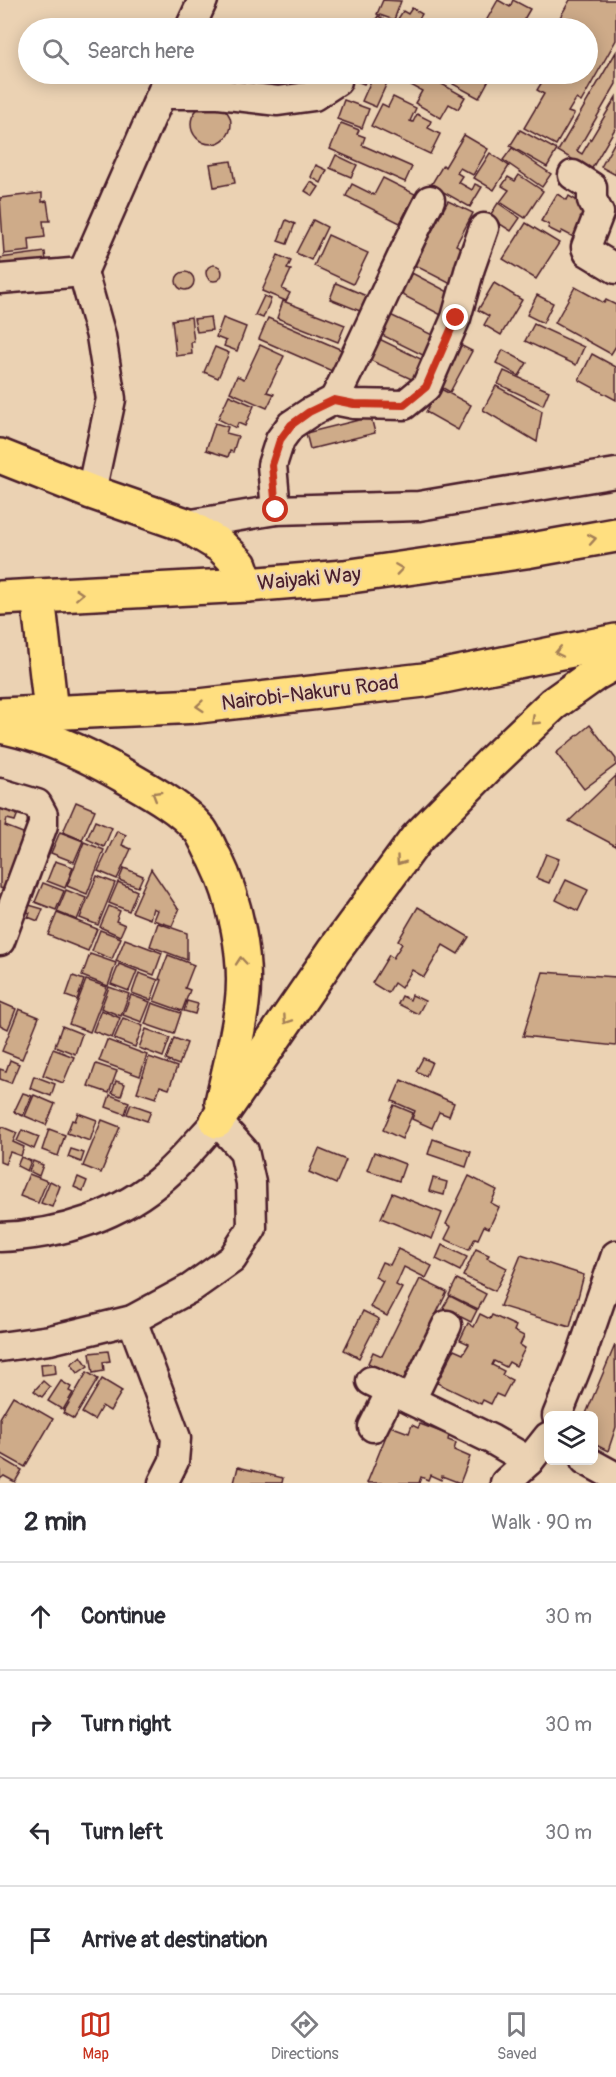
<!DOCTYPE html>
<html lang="en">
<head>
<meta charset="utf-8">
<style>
	:root { --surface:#fff; --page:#f7f7f7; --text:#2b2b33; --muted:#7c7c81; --line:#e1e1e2; --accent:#c8321e }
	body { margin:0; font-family:Pangolin,sans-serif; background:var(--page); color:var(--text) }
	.controls { position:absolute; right:18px; bottom:18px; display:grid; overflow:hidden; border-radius:9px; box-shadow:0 3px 15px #0003 }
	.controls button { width:54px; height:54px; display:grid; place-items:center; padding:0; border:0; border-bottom:2px solid var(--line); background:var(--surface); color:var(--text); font:30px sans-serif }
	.stop { position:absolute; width:18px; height:18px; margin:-14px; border:4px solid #c8321e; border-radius:50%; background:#fff }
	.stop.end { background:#c8321e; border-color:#fff; box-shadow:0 2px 6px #0008 }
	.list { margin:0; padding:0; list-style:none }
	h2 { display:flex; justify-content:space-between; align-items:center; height:78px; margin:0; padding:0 24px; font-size:26px }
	h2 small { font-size:20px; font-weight:400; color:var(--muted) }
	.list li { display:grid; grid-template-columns:39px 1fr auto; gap:18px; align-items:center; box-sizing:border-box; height:108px; padding:0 24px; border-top:2px solid var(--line) }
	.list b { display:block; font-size:22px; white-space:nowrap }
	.list em { font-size:20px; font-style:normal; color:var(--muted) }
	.icon { flex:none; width:33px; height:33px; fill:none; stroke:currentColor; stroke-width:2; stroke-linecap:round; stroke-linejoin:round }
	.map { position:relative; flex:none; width:616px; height:1483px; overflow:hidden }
	.search { position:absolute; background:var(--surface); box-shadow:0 3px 15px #0003; left:18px; right:18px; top:18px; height:66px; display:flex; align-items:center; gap:15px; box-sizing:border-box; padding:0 21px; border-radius:33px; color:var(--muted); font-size:22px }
	.sheet { height:510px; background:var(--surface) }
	nav { display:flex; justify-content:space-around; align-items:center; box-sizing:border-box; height:84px; border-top:2px solid var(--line); background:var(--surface); font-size:16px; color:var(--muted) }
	nav a { display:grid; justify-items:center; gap:3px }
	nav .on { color:var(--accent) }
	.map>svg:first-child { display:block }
	.building { fill:#ceab89; stroke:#4a1f2b; stroke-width:1.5 }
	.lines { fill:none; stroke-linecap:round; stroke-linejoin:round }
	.minor-casing { stroke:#4a1f2b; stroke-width:33 }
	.highway-casing { stroke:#4a1f2b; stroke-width:38 }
	.minor { stroke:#ebd2b3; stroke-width:28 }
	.highway { stroke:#ffdf80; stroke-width:33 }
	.oneway { stroke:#a47f56 }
	.route { stroke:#c8321e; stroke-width:8 }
	.labels { text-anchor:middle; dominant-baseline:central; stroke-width:4.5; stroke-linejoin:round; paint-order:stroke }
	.street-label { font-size:21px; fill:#4a1f2b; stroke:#ebd2b3 }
</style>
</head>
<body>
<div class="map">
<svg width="616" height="1483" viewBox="0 0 616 1483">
	<rect width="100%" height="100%" fill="#ebd2b3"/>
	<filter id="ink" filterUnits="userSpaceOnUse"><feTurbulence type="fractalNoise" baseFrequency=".0167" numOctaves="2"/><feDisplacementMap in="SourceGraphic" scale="12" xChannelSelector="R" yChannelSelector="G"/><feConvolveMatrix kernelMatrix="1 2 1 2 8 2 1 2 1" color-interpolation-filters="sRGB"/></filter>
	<g filter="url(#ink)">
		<g class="building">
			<path d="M383 0 401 1 394 20 377 14Z"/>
			<path d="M498 0 510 7 513 0 530 9 519 28H482Z"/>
			<path d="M570 0H616V40L581 102 576 99 568 112 574 114 556 145 524 128 544 94 537 90 545 77 552 81 557 74H588V28H559L555 26Z"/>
			<path d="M412 8 422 14 419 19 424 22 420 28H407L396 22 403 11 408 14Z"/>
			<path d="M378 16 389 22 386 28H371Z"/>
			<path d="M616 52V84L577 151 582 154 616 97V127L591 170 558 151Z"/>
			<path d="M351 74H369L364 84 349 78Z"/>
			<path d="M374 74H391L376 107 362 101Z"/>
			<path d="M415 74H424L465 97 458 109 449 104 441 118 415 103 422 91 409 84Z"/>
			<path d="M459 74H492L479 98 453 84Z"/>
			<path d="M393 97 416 108 410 121 413 122 417 114 431 121 428 128 440 134 430 154 371 126 382 104 388 107Z"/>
			<path d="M344 100 369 109 362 128 337 119Z"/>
			<circle cx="211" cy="124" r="20"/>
			<path d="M341 123 359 130 357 134 365 137 362 145 412 167 405 182 330 149Z"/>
			<path d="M520 130 557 150 547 167 510 146Z"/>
			<path d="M464 135 488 149 473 175 460 168 457 173 462 176 458 182 472 190 475 184 482 187 470 207 431 185 443 165 445 167Z"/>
			<path d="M616 140V175L601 167Z"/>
			<path d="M512 148 551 174 542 187 503 160Z"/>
			<path d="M490 153 509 166 494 190 474 178Z"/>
			<path d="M336 155 357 165 351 177 330 168Z"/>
			<path d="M231 161 235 183 214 187 210 164Z"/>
			<path d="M316 165 327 170 321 183 311 177Z"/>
			<path d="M519 175 543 191 525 218 500 202 509 190 502 186 508 177 515 181Z"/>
			<path d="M383 178 415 194 400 223 346 196 352 184 374 195Z"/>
			<path d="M311 182 319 187 313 196 305 191Z"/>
			<path d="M42 193V202L47 201 50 221H43L45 237 29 239 30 251 4 254 0 198Z"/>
			<path d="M557 194 567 200 569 196 592 209 579 240 562 231 560 234 548 228 549 225 541 221Z"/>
			<path d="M448 201 473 213 456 245 469 252 451 284 414 265Z"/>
			<path d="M498 203 520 218 511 231 489 217Z"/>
			<path d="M286 220 295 224 287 244 278 241Z"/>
			<path d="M313 220 327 227 311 260 296 253Z"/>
			<path d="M526 223 559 243 536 279 503 259Z"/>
			<path d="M328 235 368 253 353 284 314 266Z"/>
			<path d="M45 252 46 261 0 268V258Z"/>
			<path d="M278 255 291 261 287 269 291 270 282 289 290 293 286 301 262 291Z"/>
			<circle cx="214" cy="273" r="8"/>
			<path d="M406 270 458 297 447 318 395 291Z"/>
			<circle cx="185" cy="281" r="9"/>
			<path d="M336 283 371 298 365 313 330 299Z"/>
			<path d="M494 283 522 300 501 335 484 325 489 316 478 310Z"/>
			<path d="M575 287 604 303 606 300 616 305V346L611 354 555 323Z"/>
			<path d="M537 295 553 303 543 323 527 315Z"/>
			<path d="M264 296 271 299 263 318 255 315Z"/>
			<path d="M283 301 345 325 338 342 277 318Z"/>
			<path d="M386 313 443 340 433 360 376 332Z"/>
			<path d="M191 317 194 342H191L192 354 176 356 172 320Z"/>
			<path d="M210 317 212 330 197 332 194 319Z"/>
			<path d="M223 318 246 327 237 351 224 346 226 341 216 337Z"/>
			<path d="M268 318 342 350 332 371 259 339Z"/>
			<path d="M534 324 584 347 576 365 525 341Z"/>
			<path d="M373 336 427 362 418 382 363 357Z"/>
			<path d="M458 344 472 351 450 392 436 384Z"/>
			<path d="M260 345 284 356 267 392 274 394 267 408 230 392 237 376 244 379Z"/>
			<path d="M215 347 229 353 218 378 204 372Z"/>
			<path d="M503 350 527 363 519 376 496 363Z"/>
			<path d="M592 354 616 367V400L579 380Z"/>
			<path d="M504 371 549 391 543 405 498 384Z"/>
			<path d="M496 386 542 411 537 442 483 410Z"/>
			<path d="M439 388 471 405 458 430 426 412Z"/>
			<path d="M229 395 254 406 245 426 238 423 236 428 218 419Z"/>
			<path d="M371 417 375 433 310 449 306 433Z"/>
			<path d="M215 423 228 427 226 433 238 436 233 452 230 451 228 457 206 450Z"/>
			<path d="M590 725 616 759V765L584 789 556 753Z"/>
			<path d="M616 776V846L569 821Z"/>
			<path d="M0 800 20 808 15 821 7 819 5 826 28 835 6 890 0 888Z"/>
			<path d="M76 802 95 810 82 840 63 832Z"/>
			<path d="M95 821 112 828 104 847 87 839Z"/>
			<path d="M117 831 126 835 122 845 131 849 117 879 98 871Z"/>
			<path d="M60 832 83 841 74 862 51 853Z"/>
			<path d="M84 842 104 850 87 894 67 886Z"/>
			<path d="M546 854 559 859 549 883 536 878Z"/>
			<path d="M55 861 73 867 65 888 47 881Z"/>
			<path d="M124 868 143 876 138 887 119 880Z"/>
			<path d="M151 869 179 910 172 926 153 920 157 910 153 908 150 919 132 912Z"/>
			<path d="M97 876 115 883 98 925 80 918Z"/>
			<path d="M566 880 588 890 578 911 556 900Z"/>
			<path d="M118 882 137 891 129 911 109 903Z"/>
			<path d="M43 883 64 891 56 910 35 902Z"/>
			<path d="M66 890 86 898 77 920 57 912Z"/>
			<path d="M29 905 43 909 38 921 28 917 30 913 27 912Z"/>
			<path d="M109 906 120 911 116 921 125 925 120 936 100 927Z"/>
			<path d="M418 907 469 937 458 954 443 945 424 977 412 970 401 988 394 983 388 993 372 983 389 955 393 958 402 944 398 941Z"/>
			<path d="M57 913 97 929 88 951 48 935Z"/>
			<path d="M158 923 187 933V960L150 946Z"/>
			<path d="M100 930 121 938 112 959 92 951Z"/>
			<path d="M125 939 162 953 154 975 116 961Z"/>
			<path d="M90 954 116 963 108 986 82 976Z"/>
			<path d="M168 955 194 965 185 988 190 990 182 1011 154 1001 162 980 159 979Z"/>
			<path d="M119 964 137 971 129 991 111 984Z"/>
			<path d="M543 972 616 977V1046L523 1036Z"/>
			<path d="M139 973 158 980 151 1000 132 993Z"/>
			<path d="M73 976 84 980 77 1000 66 996Z"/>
			<path d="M86 980 107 987 90 1032 69 1024Z"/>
			<path d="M109 987 129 994 121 1016 101 1008Z"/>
			<path d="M131 995 150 1002 142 1022 123 1015Z"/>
			<path d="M412 995 425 1001 418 1014 398 1004 402 996 410 1000Z"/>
			<path d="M187 1001 198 1004 195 1014 184 1011Z"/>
			<path d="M0 1002 16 1009 8 1029 0 1025Z"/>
			<path d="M152 1003 181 1013 174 1034 145 1024Z"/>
			<path d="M19 1009 39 1017 22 1059 2 1051Z"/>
			<path d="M101 1010 120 1018 112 1038 93 1031Z"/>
			<path d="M123 1018 143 1026 135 1047 114 1039Z"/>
			<path d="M62 1026 82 1034 75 1054 55 1046Z"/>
			<path d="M146 1029 170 1038 163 1057 139 1048Z"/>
			<path d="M174 1038 187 1043 179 1065 166 1060Z"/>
			<path d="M107 1040 147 1055 140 1076 99 1061Z"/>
			<path d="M53 1049 74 1057 63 1083 43 1075Z"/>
			<path d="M149 1057 177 1067 169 1089 160 1086 156 1098 137 1092Z"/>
			<path d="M423 1058 432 1062 426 1076 416 1071Z"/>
			<path d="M10 1060 19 1064 11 1083 0 1079V1069L6 1071Z"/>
			<path d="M96 1064 117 1071 109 1093 88 1086Z"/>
			<path d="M34 1076 55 1084 51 1096 30 1088Z"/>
			<path d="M401 1080 454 1103 449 1116 439 1112 432 1128 412 1119 415 1111 392 1101Z"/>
			<path d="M116 1081 125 1084 121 1096 112 1093Z"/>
			<path d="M23 1093 32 1096 23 1116 14 1112Z"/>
			<path d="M34 1095 55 1104 46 1125 25 1116Z"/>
			<path d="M110 1095 129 1102 125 1114 106 1107Z"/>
			<path d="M131 1104 151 1111 147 1121 127 1114Z"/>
			<path d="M394 1105 413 1113 402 1139 383 1130Z"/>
			<path d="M78 1113 97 1120 90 1141 67 1133 72 1120 75 1121Z"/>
			<path d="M102 1120 120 1127 101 1173 83 1166Z"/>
			<path d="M0 1126 17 1133 13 1142 24 1147 21 1156 10 1152 5 1164 0 1162Z"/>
			<path d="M49 1129 65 1135 58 1156 42 1150Z"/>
			<path d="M22 1130 39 1137 34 1149 17 1141Z"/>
			<path d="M433 1139 471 1152 466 1167 428 1154Z"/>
			<path d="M71 1149 84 1153 81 1162 68 1157Z"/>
			<path d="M319 1149 346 1160 336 1184 309 1172Z"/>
			<path d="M374 1152 405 1164 399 1181 367 1170Z"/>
			<path d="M21 1157 31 1161 27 1171 17 1166Z"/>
			<path d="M33 1161 43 1165 39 1176 29 1171Z"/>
			<path d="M29 1174 47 1181 38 1203 20 1196Z"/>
			<path d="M469 1176 497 1190 491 1203 499 1207 489 1228 484 1226 478 1239 475 1238 469 1250 445 1239 451 1227 446 1224Z"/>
			<path d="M78 1177 87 1181 83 1191 74 1187Z"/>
			<path d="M433 1178 447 1182 444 1195 429 1191Z"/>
			<path d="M50 1181 60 1186 52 1207 41 1203Z"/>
			<path d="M392 1193 442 1213 432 1239 381 1218Z"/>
			<path d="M442 1245 467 1257 460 1271 436 1259Z"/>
			<path d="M398 1249 432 1266 426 1278 404 1267 396 1285 402 1288 387 1316 370 1307 383 1281 375 1277 382 1262 390 1265Z"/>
			<path d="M476 1249 489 1255 487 1258 507 1268 495 1291 463 1276Z"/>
			<path d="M521 1255 584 1275 570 1327 500 1306Z"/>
			<path d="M420 1279 447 1292 403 1380 368 1363 373 1352 382 1356Z"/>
			<path d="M457 1279 486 1294 478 1309 449 1295Z"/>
			<path d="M450 1296 477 1310 471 1322 443 1308Z"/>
			<path d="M363 1311 379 1319 359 1358 344 1350Z"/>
			<path d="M480 1314 490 1319 492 1315 516 1326 514 1331 524 1336 520 1345 525 1348 516 1366 509 1362 506 1367 494 1361 492 1365 504 1371 502 1375 512 1380 503 1397 496 1394 491 1404 483 1400 481 1404 437 1383 454 1350 463 1354 469 1344 460 1340 468 1323 474 1327Z"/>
			<path d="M615 1345 616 1427 608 1451 594 1444V1416H585Z"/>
			<path d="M108 1351 110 1361 103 1362 104 1371 93 1373 90 1353Z"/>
			<path d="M81 1356 88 1366 78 1373 71 1364Z"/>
			<path d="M55 1363 56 1373 42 1375 41 1364Z"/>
			<path d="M87 1372 98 1379 74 1419 63 1413Z"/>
			<path d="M102 1379 122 1391 110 1411 102 1406 94 1420 82 1413Z"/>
			<path d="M43 1381 50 1387 42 1397 34 1391Z"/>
			<path d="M61 1381 71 1387 69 1391 73 1393 63 1410 48 1401Z"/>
			<path d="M13 1396 53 1419 25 1467 0 1453V1418Z"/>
			<path d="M420 1424 449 1435 448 1440 456 1443 454 1450 470 1457 460 1483 442 1476 441 1480 430 1475 428 1480 421 1477 419 1483H367L390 1426 409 1433 412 1425 418 1428Z"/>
			<path d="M0 1457 22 1470 15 1482 4 1476 0 1479Z"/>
			<path d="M238 1467 283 1478 282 1483H234Z"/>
		</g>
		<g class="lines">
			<g class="minor-casing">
				<g id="minor">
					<path d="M190 28 203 0"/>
					<path d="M162 94H219L278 101 314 96 337 81"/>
					<path d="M573 175 592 187V200L599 213 586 247 588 252 616 269"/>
					<path d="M83 272 101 336 111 399 91 492"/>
					<path d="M0 279 83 272 170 74"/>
					<path d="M334 400C368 334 396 265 430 200"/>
					<path d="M276 510 272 465 280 440 291 425 309 413 334 400 354 404 404 405 426 387 456 318 470 268 484 228"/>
					<path d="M186 525 276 510 419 506 616 473"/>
					<path d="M0 793 37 804 43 815V825L0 941"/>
					<path d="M0 1237C60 1235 121 1216 166 1175 184 1159 200 1139 217 1121L244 1151 251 1183 252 1228 232 1259 191 1288 132 1320 50 1340 0 1347"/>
					<path d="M132 1320 176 1438 174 1461 163 1483"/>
					<path d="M371 1381 491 1439 529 1461"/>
					<path d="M411 1400 447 1325"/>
					<path d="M557 1416 580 1359 616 1255"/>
					<path d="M373 1427 391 1391"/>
					<path d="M585 1460 616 1477"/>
					<path d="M505 1483 529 1461 548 1437"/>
				</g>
			</g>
			<g class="highway-casing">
				<g id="highway">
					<path d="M0 456 91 492 186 525 221 546 240 565 247 585"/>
					<path d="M38 596 51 712"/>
					<path d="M0 598 247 585 344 577 526 551 616 535"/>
					<path d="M0 715 199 706 424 680 616 641"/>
					<path d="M0 726C44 734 88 755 126 777 152 792 180 807 200 830 206 838 210 850 215 858 235 898 248 959 242 1004 238 1037 229 1070 222 1102"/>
					<path d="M217 1121 334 951 417 838 490 764 553 704 595 674 616 662"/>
				</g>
			</g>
			<use href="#minor" class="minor"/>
			<use href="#highway" class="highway"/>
		</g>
		<defs><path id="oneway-chevron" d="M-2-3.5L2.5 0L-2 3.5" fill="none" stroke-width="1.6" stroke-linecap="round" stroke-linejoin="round" transform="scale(1.5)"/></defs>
		<g class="oneway">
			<use href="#oneway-chevron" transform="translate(592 539) rotate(-10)"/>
			<use href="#oneway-chevron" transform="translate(399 569) rotate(-8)"/>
			<use href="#oneway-chevron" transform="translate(79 594) rotate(-3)"/>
			<use href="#oneway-chevron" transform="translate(559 652) rotate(168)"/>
			<use href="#oneway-chevron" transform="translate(200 706) rotate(175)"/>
			<use href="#oneway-chevron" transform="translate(535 721) rotate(137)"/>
			<use href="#oneway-chevron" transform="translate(156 795) rotate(-149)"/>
			<use href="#oneway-chevron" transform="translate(400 861) rotate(126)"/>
			<use href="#oneway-chevron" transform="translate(241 961) rotate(-95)"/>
			<use href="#oneway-chevron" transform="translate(287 1020) rotate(124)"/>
		</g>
	</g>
	<g class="lines" filter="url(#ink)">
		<path class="route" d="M276 510 272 465 280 440 291 425 309 412 334 400 354 404 404 405 426 387 456 318"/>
	</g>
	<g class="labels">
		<g class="street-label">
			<text transform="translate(309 579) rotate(-5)">Waiyaki Way</text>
			<text transform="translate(310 693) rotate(-7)">Nairobi-Nakuru Road</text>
		</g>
	</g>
</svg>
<div class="controls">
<button><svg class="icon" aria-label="layers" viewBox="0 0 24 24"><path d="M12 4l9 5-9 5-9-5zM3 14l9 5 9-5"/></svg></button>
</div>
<div class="stop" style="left:276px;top:510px"></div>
<div class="stop end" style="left:456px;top:318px"></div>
<div class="search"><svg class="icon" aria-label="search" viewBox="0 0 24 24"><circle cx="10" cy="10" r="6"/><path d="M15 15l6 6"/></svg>Search here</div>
</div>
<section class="sheet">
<h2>2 min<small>Walk · 90 m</small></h2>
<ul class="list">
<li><svg class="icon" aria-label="ahead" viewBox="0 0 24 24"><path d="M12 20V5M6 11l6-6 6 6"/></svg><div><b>Continue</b></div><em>30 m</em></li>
<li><svg class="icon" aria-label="right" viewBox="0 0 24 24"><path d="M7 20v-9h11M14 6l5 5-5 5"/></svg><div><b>Turn right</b></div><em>30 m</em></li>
<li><svg class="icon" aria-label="left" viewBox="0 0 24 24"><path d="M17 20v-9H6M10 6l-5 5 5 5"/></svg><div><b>Turn left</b></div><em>30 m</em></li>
<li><svg class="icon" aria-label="arrive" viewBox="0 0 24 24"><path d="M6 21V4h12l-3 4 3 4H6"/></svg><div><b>Arrive at destination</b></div></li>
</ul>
</section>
<nav>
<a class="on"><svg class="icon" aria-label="map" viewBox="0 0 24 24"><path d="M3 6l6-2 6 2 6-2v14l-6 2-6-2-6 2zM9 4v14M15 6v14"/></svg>Map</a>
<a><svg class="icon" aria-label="directions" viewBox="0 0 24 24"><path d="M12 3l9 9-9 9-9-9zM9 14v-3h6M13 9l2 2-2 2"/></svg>Directions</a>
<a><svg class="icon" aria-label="saved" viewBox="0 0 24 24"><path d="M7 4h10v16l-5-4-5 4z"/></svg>Saved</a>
</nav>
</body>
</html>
